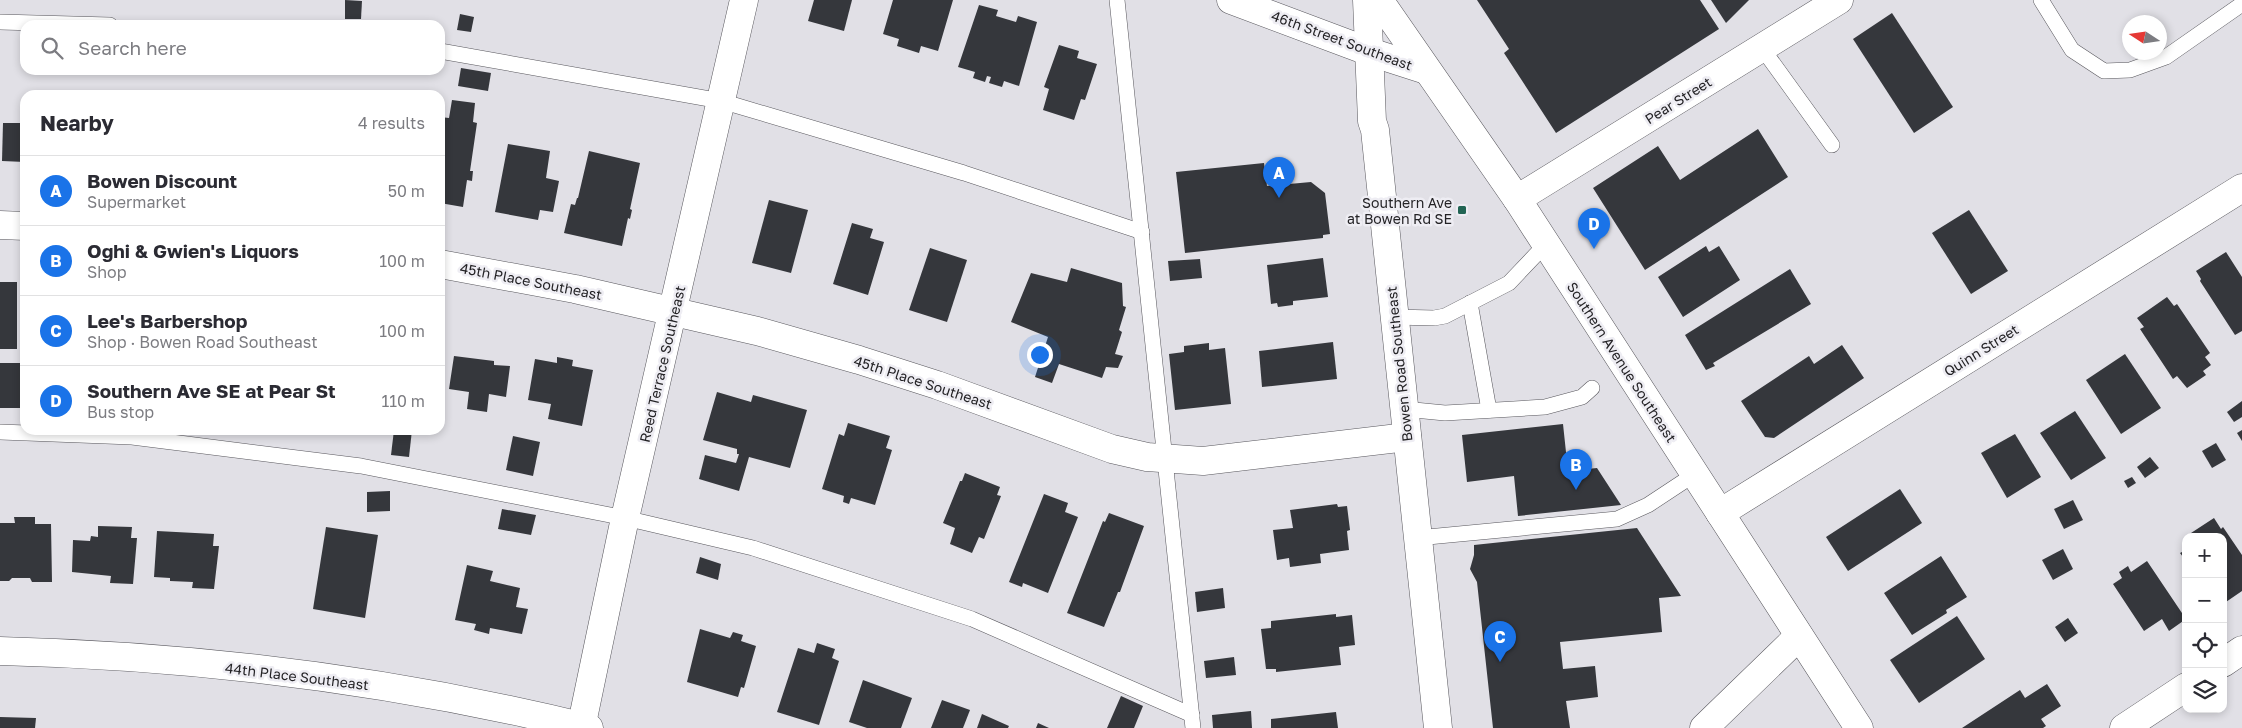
<!DOCTYPE html>
<html lang="en">
<head>
<meta charset="utf-8">
<style>
	:root { --surface:#fff; --page:#f7f7f7; --text:#2b2b33; --muted:#7c7c81; --line:#e1e1e2; --accent:#1a73e8 }
	body { margin:0; font-family:"Golos Text",sans-serif; background:var(--page); color:var(--text) }
	.controls { position:absolute; right:15px; bottom:15px; display:grid; overflow:hidden; border-radius:10px; box-shadow:0 2px 8px #0003 }
	.controls button { width:45px; height:45px; display:grid; place-items:center; padding:0; border:0; border-bottom:1px solid var(--line); background:var(--surface); color:var(--text); font:25px sans-serif }
	.compass { position:absolute; left:2122px; top:15px; width:45px; height:45px; border-radius:50%; background:var(--surface); box-shadow:0 2px 8px #0003; rotate:282deg }
	.you { position:absolute; left:1039px; top:354px; width:18px; height:18px; margin:-12px; border:4px solid #fff; border-radius:50%; background:#1a73e8; box-shadow:0 0 0 8px #1a73e833 }
	.badge { display:grid; place-items:center; width:32px; height:32px; border-radius:50%; background:var(--accent); color:#fff; font-size:16px; font-weight:700 }
	.pin { position:absolute; translate:-50% -41px; filter:drop-shadow(0 1px 2px #0008) }
	.pin::after { content:''; position:absolute; top:26px; width:18px; height:15px; background:inherit; clip-path:polygon(0 0,100% 0,50% 100%) }
	.list { margin:0; padding:0; list-style:none }
	h2 { display:flex; justify-content:space-between; align-items:center; height:65px; margin:0; padding:0 20px; font-size:21px }
	h2 small { font-size:16px; font-weight:400; color:var(--muted) }
	.list li { display:grid; grid-template-columns:32px 1fr auto; gap:15px; align-items:center; box-sizing:border-box; height:70px; padding:0 20px; border-top:1px solid var(--line) }
	.list b { display:block; font-size:19px; white-space:nowrap }
	.list p { margin:0; font-size:16px; white-space:nowrap; color:var(--muted) }
	.list em { font-size:16px; font-style:normal; color:var(--muted) }
	.icon { flex:none; width:28px; height:28px; fill:none; stroke:currentColor; stroke-width:2; stroke-linecap:round; stroke-linejoin:round }
	.map { position:relative; flex:none; width:2242px; height:728px; overflow:hidden }
	.search { position:absolute; background:var(--surface); box-shadow:0 2px 8px #0003; left:20px; top:20px; width:425px; height:55px; display:flex; align-items:center; gap:12px; box-sizing:border-box; padding:0 18px; border-radius:15px; color:var(--muted); font-size:19px }
	.panel { position:absolute; background:var(--surface); box-shadow:0 2px 8px #0003; left:20px; top:90px; width:425px; height:345px; border-radius:15px }
	.map>svg:first-child { display:block }
	.building { fill:#35373c }
	.lines { fill:none; stroke-linecap:round; stroke-linejoin:round }
	.lane-casing { stroke:#58575d; stroke-width:16 }
	.street-casing { stroke:#58575d; stroke-width:29 }
	.secondary-casing { stroke:#58575d; stroke-width:29 }
	.lane { stroke:#fff; stroke-width:15 }
	.street { stroke:#fff; stroke-width:28 }
	.secondary { stroke:#fff; stroke-width:28 }
	.poi-dot { fill:#216453; stroke:#eeedf3; stroke-width:2 }
	.labels { text-anchor:middle; dominant-baseline:central; stroke-width:5; stroke-linejoin:round; paint-order:stroke }
	.street-label { font-size:14px; fill:#242326; stroke:#eeedf3 }
	.poi-label { font-size:14px; fill:#242326; stroke:#eeedf3; text-anchor:end }
</style>
</head>
<body>
<div class="map">
<svg width="2242" height="728" viewBox="0 0 2242 728">
	<rect width="100%" height="100%" fill="#e1e0e6"/>
	<g class="building">
		<path d="M345 0 362 1 361 19H345Z"/>
		<path d="M814 0H852L844 31 808 21Z"/>
		<path d="M893 0H953L938 51 921 46 919 53 897 46 899 39 883 34Z"/>
		<path d="M1477 0H1700L1719 29 1556 133 1504 53 1509 49Z"/>
		<path d="M1711 0H1749L1726 23Z"/>
		<path d="M979 5 998 10 996 16 1016 22 1018 16 1037 22 1019 86 1004 81 1002 87 989 83 991 77 987 76 985 82 973 78 975 72 958 67Z"/>
		<path d="M1892 13 1953 107 1914 133 1853 39Z"/>
		<path d="M460 14 474 17 471 32 457 30Z"/>
		<path d="M1059 45 1079 51 1077 58 1097 64 1085 100 1081 99 1074 120 1043 110 1049 89 1044 87Z"/>
		<path d="M461 68 491 73 488 91 458 86Z"/>
		<path d="M177 92 204 94V95H177Z"/>
		<path d="M452 100 475 103 473 122 477 123 470 171H473L472 181 467 180 463 207 440 203V117L449 118Z"/>
		<path d="M3 123H25V162L2 161Z"/>
		<path d="M1758 129 1788 177 1645 270 1593 188 1658 146 1680 180Z"/>
		<path d="M508 144 550 151 546 178 559 181 553 212 540 210 538 220 495 212Z"/>
		<path d="M589 151 640 163 630 209 632 210 630 219 628 218 622 246 564 233 571 204 575 205 577 198H578Z"/>
		<path d="M1264 163 1267 186 1311 182 1325 193 1330 234 1323 235V238L1185 253 1176 172Z"/>
		<path d="M769 200 808 210 791 273 752 263Z"/>
		<path d="M1969 210 2008 271 1971 294 1932 233Z"/>
		<path d="M852 223 873 229 870 238 884 242 868 295 833 284Z"/>
		<path d="M1706 246 1709 252 1719 246 1740 280 1683 317 1658 277Z"/>
		<path d="M930 248 967 260 947 322 909 310Z"/>
		<path d="M2226 252 2242 277V331L2235 335 2200 281 2201 279 2196 271Z"/>
		<path d="M1323 258 1328 297 1293 301V305L1278 307 1277 303 1271 304 1267 265Z"/>
		<path d="M1200 259 1202 278 1170 281 1168 261Z"/>
		<path d="M1071 268 1122 283 1123 306 1126 307 1119 330 1122 332 1115 354 1123 356 1118 368 1106 367 1102 378 1059 364 1052 383 1035 377 1048 337 1011 322 1031 273 1067 282Z"/>
		<path d="M1790 269 1811 304 1713 363 1715 366 1706 370 1685 335Z"/>
		<rect x="0" y="282" width="17" height="67"/>
		<path d="M2167 297 2174 306 2177 304 2210 353 2205 357 2211 365 2203 371 2206 375 2187 388 2177 376 2173 379 2140 329 2144 327 2137 318Z"/>
		<path d="M1333 342 1337 379 1262 387 1259 351Z"/>
		<path d="M1209 343V350L1225 348 1231 404 1175 410 1169 354 1184 352V346Z"/>
		<path d="M1842 345 1864 378 1774 438 1765 437 1741 401 1809 356 1814 364Z"/>
		<path d="M2125 354 2161 408 2121 434 2086 380Z"/>
		<path d="M454 356 494 361V365L510 366 506 397 489 394 487 412 467 409 469 392 449 389Z"/>
		<path d="M557 357 573 360 572 366 593 370 582 426 548 419 551 404 528 400 535 359 557 363Z"/>
		<rect x="0" y="363" width="25" height="45"/>
		<path d="M717 392 751 402 753 395 807 410 790 468 749 457 739 491 699 479 705 455 736 463 739 454H737V449L703 440Z"/>
		<path d="M2242 401V417L2234 422 2227 412Z"/>
		<path d="M2075 411 2106 458 2071 480 2040 433Z"/>
		<path d="M848 423 890 436 886 448 892 450 875 505 851 498 849 504 843 502 844 496 822 489 839 434 844 436Z"/>
		<path d="M1563 424 1568 471 1597 468 1621 505 1518 516 1514 476 1467 482 1462 435Z"/>
		<path d="M268 430H283V433Z"/>
		<path d="M394 430H412L409 457 391 455Z"/>
		<path d="M2242 430V441L2237 433Z"/>
		<path d="M2015 434 2041 477 2007 498 1981 453Z"/>
		<path d="M513 436 540 442 533 476 506 470Z"/>
		<path d="M2216 443 2226 460 2212 468 2202 451Z"/>
		<path d="M2150 457 2159 468 2145 478 2137 467Z"/>
		<path d="M965 473 1000 487 997 495 1001 496 984 539 979 537 972 553 950 544 955 528 943 523 960 481H962Z"/>
		<path d="M2132 477 2136 483 2128 488 2124 481Z"/>
		<path d="M1900 489 1922 523 1848 571 1826 537Z"/>
		<path d="M390 491V511L367 512V492Z"/>
		<path d="M1044 494 1068 503 1065 512 1078 517 1048 593 1023 583 1022 587 1009 582Z"/>
		<path d="M2073 500 2083 520 2064 529 2054 509Z"/>
		<path d="M1337 504 1338 507 1347 506 1350 530 1347 531 1349 550 1320 554 1321 563 1290 567 1289 558 1277 560 1273 530 1293 528 1290 510Z"/>
		<path d="M502 509 536 515 531 535 498 529Z"/>
		<path d="M1109 513 1144 526 1120 592H1118L1104 627 1067 613 1103 521 1105 522Z"/>
		<path d="M14 517H35V524H51L52 582H32L30 578H12L9 581H0V523H15Z"/>
		<path d="M2214 518 2221 529 2223 527 2242 555V591L2223 604V537H2194L2191 533Z"/>
		<path d="M98 526 132 527 131 538H137L133 584 110 583 111 576 72 572 73 540 90 541 91 536 98 537Z"/>
		<path d="M326 527 378 535 365 618 313 609Z"/>
		<path d="M1637 528 1681 596 1659 598 1662 632 1560 642 1563 669 1595 666 1598 697 1566 701 1570 728H1493L1477 582 1470 569 1474 555V545Z"/>
		<path d="M157 531 214 534 213 546H219L214 589 192 588 193 582 170 581V578L154 577Z"/>
		<path d="M2063 549 2073 569 2053 580 2042 560Z"/>
		<path d="M2186 550V561L2180 553Z"/>
		<path d="M1941 556 1967 597 1946 610 1947 613 1912 635 1884 593Z"/>
		<path d="M700 557 721 564 718 580 696 573Z"/>
		<path d="M2147 561 2186 619 2169 631 2162 619 2144 631 2113 584 2122 578 2119 572 2128 566 2131 572Z"/>
		<path d="M467 565 493 571 490 581 520 588 516 607 528 609 522 634 490 628 489 634 474 630 476 624 455 620Z"/>
		<path d="M1223 588 1225 608 1197 612 1195 592Z"/>
		<path d="M1336 614V617L1352 615 1355 645 1339 647 1341 665 1276 672V669H1266L1261 629 1271 628V621Z"/>
		<path d="M1957 616 1985 659 1919 703 1890 660Z"/>
		<path d="M2068 618 2078 633 2065 642 2055 627Z"/>
		<path d="M700 629 730 638 733 632 743 635 741 641 756 646 744 688 741 687 738 697 687 682Z"/>
		<path d="M817 643 835 649 832 658 839 661 819 725 777 712 798 648 814 653Z"/>
		<path d="M1234 657 1236 675 1206 678 1204 661Z"/>
		<path d="M863 680 912 698 901 728H867L849 722Z"/>
		<path d="M2047 684 2061 706 2041 719 2046 726 2043 728H1962L2020 690 2025 698Z"/>
		<path d="M1121 696 1143 706 1134 728H1107Z"/>
		<path d="M942 700 970 710 963 728H931Z"/>
		<path d="M1251 711 1252 728H1213L1212 715Z"/>
		<path d="M1336 712 1338 728H1271V719Z"/>
		<path d="M982 714 1009 726 1008 728H977Z"/>
		<path d="M0 717 36 718 35 728H0Z"/>
		<path d="M1038 723 1049 728H1036Z"/>
	</g>
	<g class="lines">
		<g class="lane-casing">
			<g id="lane">
				<path d="M1117 0 1193 728"/>
				<path d="M2041 0 2072 50 2104 71 2130 70 2166 57 2242 4"/>
				<path d="M0 22 110 25"/>
				<path d="M1762 48 1832 145"/>
				<path d="M440 51 721 101 964 173 1142 232"/>
				<path d="M1470 303 1489 410"/>
				<path d="M1394 317 1434 318 1445 316 1509 283 1546 244"/>
				<path d="M1404 409 1445 413 1545 407 1582 397 1592 388"/>
				<path d="M0 432 132 437 361 466 625 518 753 548 972 619 1192 715"/>
				<path d="M1417 538 1617 519 1648 505 1695 474"/>
			</g>
		</g>
		<g class="street-casing">
			<g id="street">
				<path d="M1231 0 1370 52 1426 70"/>
				<path d="M1517 199 1839 0"/>
				<path d="M0 225 25 226"/>
				<path d="M440 264 575 289 757 331 859 360 937 385 1112 449 1147 457 1203 461 1407 437"/>
				<path d="M1720 513 2242 188"/>
				<path d="M0 651C198 656 397 681 589 728"/>
				<path d="M2223 663 2242 650"/>
				<path d="M581 728 625 518 744 0"/>
				<path d="M2124 728 2186 687"/>
			</g>
		</g>
		<g class="secondary-casing">
			<g id="secondary">
				<path d="M1367 0 1372 121 1375 130 1438 728"/>
				<path d="M1379 0 1517 199 1859 728"/>
				<path d="M1704 728 1799 636"/>
			</g>
		</g>
		<use href="#lane" class="lane"/>
		<use href="#street" class="street"/>
		<use href="#secondary" class="secondary"/>
	</g>
	<rect class="poi-dot" x="1457" y="205" width="10" height="10" rx="2.5"/>
	<g class="labels">
		<g class="street-label">
			<text transform="translate(1342 40) rotate(20)">46th Street Southeast</text>
			<text transform="translate(1678 100) rotate(-32)">Pear Street</text>
			<text transform="translate(531 281) rotate(11)">45th Place Southeast</text>
			<text transform="translate(1981 350) rotate(-32)">Quinn Street</text>
			<text transform="translate(1622 362) rotate(57)">Southern Avenue Southeast</text>
			<text transform="translate(662 364) rotate(-77)">Reed Terrace Southeast</text>
			<text transform="translate(1399 364) rotate(-96)">Bowen Road Southeast</text>
			<text transform="translate(923 382) rotate(18)">45th Place Southeast</text>
			<text transform="translate(297 676) rotate(7)">44th Place Southeast</text>
		</g>
		<g class="poi-label">
			<text x="1452" y="202">Southern Ave<tspan x="1452" dy="16">at Bowen Rd SE</tspan></text>
		</g>
	</g>
</svg>
<div class="controls">
<button>+</button>
<button>−</button>
<button><svg class="icon" aria-label="locate" viewBox="0 0 24 24"><circle cx="12" cy="12" r="6"/><path d="M12 2v4M12 18v4M2 12h4M18 12h4"/></svg></button>
<button><svg class="icon" aria-label="layers" viewBox="0 0 24 24"><path d="M12 4l9 5-9 5-9-5zM3 14l9 5 9-5"/></svg></button>
</div>
<svg class="compass" viewBox="-18 -18 36 36"><path d="M0-13l5 13h-10z" fill="#e53935"/><path d="M0 13l5-13h-10z" fill="#7c7c81"/></svg>
<div class="you"></div>
<div class="pin badge" style="left:1279px;top:198px">A</div>
<div class="pin badge" style="left:1576px;top:490px">B</div>
<div class="pin badge" style="left:1500px;top:662px">C</div>
<div class="pin badge" style="left:1594px;top:249px">D</div>
<div class="search"><svg class="icon" aria-label="search" viewBox="0 0 24 24"><circle cx="10" cy="10" r="6"/><path d="M15 15l6 6"/></svg>Search here</div>
<section class="panel">
<h2>Nearby<small>4 results</small></h2>
<ul class="list">
<li><span class="badge">A</span><div><b>Bowen Discount</b><p>Supermarket</p></div><em>50 m</em></li>
<li><span class="badge">B</span><div><b>Oghi &amp; Gwien's Liquors</b><p>Shop</p></div><em>100 m</em></li>
<li><span class="badge">C</span><div><b>Lee's Barbershop</b><p>Shop · Bowen Road Southeast</p></div><em>100 m</em></li>
<li><span class="badge">D</span><div><b>Southern Ave SE at Pear St</b><p>Bus stop</p></div><em>110 m</em></li>
</ul>
</section>
</div>
</body>
</html>
